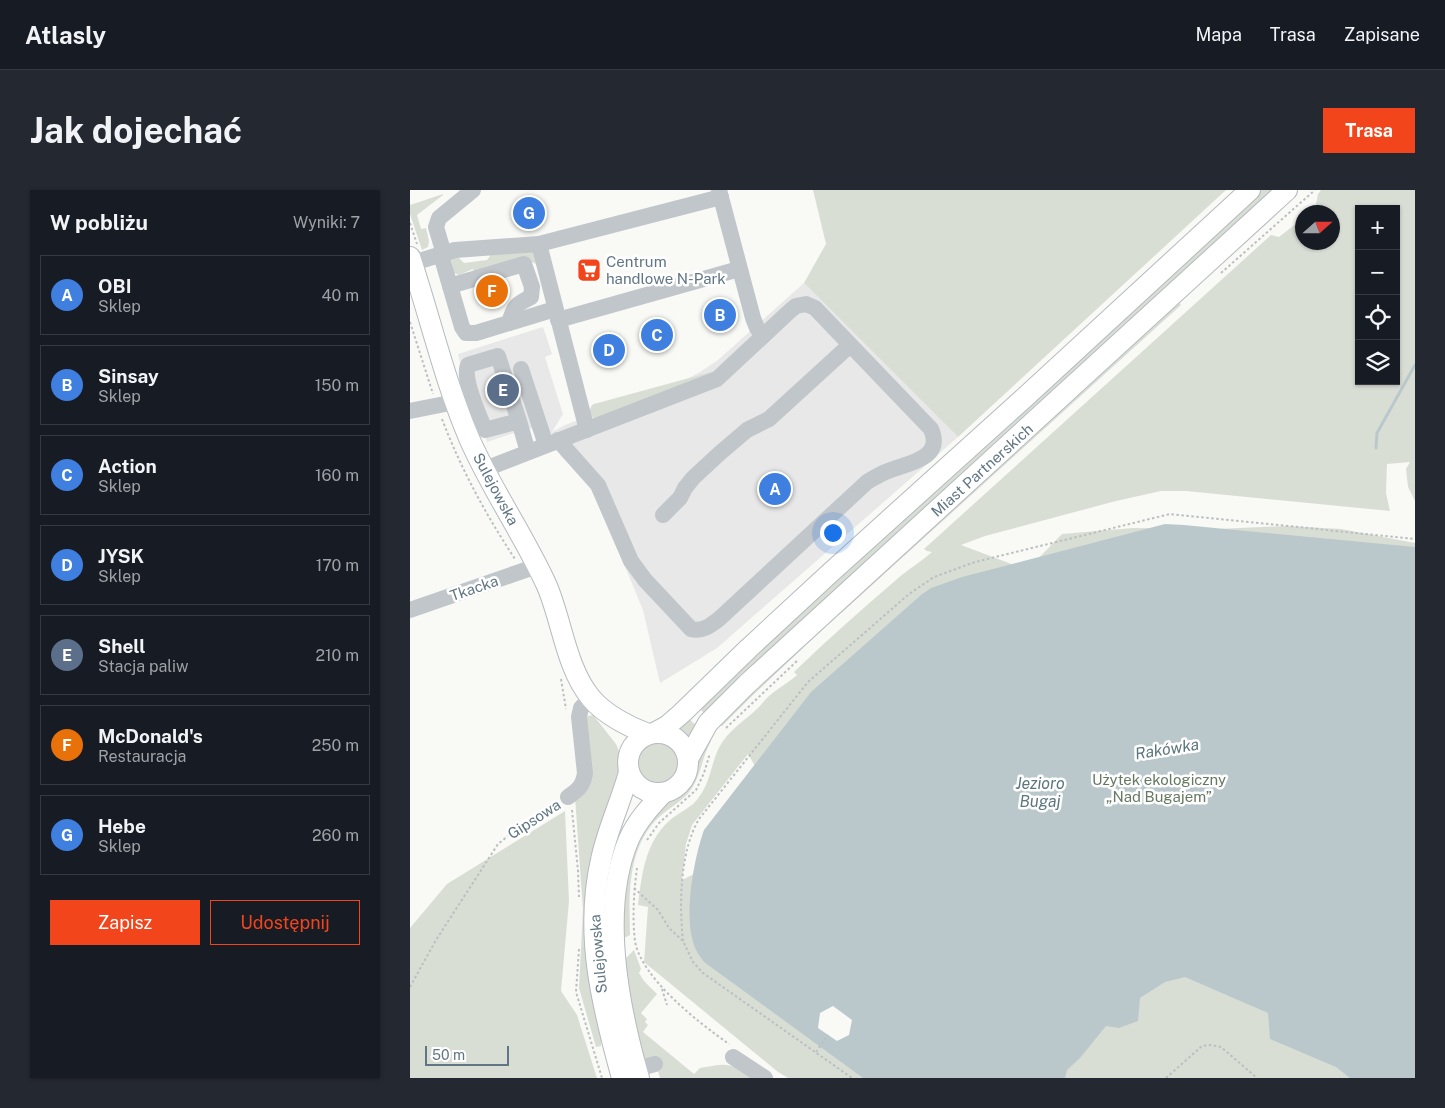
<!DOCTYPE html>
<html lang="pl">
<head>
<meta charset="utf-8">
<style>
	:root { --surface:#171b24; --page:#242831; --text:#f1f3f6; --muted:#9ea1a6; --line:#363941; --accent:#f2451c }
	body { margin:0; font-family:"Public Sans",sans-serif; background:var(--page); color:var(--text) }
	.controls { position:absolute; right:15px; top:15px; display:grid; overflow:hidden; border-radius:0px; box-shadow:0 1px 4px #0004 }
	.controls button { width:45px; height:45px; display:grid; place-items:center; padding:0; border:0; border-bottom:1px solid var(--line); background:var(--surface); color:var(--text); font:25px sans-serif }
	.compass { position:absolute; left:885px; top:15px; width:45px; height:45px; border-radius:50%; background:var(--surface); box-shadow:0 1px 4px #0004; rotate:69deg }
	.scale { position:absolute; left:15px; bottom:12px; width:84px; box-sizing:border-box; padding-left:5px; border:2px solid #617684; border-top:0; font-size:14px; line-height:18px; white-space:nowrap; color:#617684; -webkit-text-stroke:4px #fff; paint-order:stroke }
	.you { position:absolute; left:422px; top:342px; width:18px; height:18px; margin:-12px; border:4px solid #fff; border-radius:50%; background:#1a73e8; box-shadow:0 0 0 8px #1a73e833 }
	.badge { display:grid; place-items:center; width:32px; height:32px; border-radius:50%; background:var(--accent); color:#fff; font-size:16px; font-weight:700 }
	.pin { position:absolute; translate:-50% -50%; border:2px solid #fff; box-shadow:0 1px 5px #0006 }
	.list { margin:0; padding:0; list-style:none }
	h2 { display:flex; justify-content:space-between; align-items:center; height:65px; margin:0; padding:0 20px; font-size:21px }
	h2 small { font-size:16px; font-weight:400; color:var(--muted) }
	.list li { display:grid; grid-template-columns:32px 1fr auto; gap:15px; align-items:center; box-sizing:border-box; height:80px; margin:0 10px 10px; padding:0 10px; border:1px solid var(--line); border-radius:0px }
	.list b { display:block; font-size:19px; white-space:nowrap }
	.list p { margin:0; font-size:16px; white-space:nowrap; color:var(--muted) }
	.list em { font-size:16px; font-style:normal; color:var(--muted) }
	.actions { display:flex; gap:10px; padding:15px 20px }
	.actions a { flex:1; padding:11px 0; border:1px solid var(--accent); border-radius:0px; text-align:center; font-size:18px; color:var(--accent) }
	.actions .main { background:var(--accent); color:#fff }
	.icon { flex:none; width:28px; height:28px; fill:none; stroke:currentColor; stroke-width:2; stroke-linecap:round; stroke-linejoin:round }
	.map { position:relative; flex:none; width:1005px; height:888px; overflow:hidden; border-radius:0px }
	header { display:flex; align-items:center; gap:30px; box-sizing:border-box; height:70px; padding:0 25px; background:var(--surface); border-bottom:1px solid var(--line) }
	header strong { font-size:24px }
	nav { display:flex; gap:28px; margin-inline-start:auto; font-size:18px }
	.intro { display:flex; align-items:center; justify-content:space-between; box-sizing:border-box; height:120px; padding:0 30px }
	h1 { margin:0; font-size:35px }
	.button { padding:12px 22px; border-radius:0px; background:var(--accent); color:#fff; font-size:18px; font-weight:700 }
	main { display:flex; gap:30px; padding:0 30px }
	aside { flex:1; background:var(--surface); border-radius:0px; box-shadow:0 1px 4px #0004 }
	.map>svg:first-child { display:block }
	.built { fill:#e7e8e7 }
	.green { fill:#d9ded5; fill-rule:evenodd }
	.water { fill:#bac8cc }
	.pier { fill:#f9f9f6 }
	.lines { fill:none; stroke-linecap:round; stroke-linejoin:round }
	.stream { stroke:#bac8cc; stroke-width:3 }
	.major-casing { stroke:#b4babf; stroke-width:22 }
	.path { stroke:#bbbfc2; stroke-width:2; stroke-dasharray:2.5 2.5; stroke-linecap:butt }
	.minor { stroke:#c1c6ca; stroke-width:16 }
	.major { stroke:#fff; stroke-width:20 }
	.labels { text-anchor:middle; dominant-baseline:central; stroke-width:5; stroke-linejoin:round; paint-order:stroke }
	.poi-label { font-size:15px; fill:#617684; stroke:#fff; text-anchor:start }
	.street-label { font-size:15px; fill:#617684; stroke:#fff }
	.park-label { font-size:15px; fill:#667a61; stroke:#fff }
	.water-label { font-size:16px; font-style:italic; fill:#5c767e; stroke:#fff }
</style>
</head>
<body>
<header>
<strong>Atlasly</strong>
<nav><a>Mapa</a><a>Trasa</a><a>Zapisane</a></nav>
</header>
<div class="intro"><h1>Jak dojechać</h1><a class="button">Trasa</a></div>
<main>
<aside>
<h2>W pobliżu<small>Wyniki: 7</small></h2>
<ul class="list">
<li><span class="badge" style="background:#3f7fe0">A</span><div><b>OBI</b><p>Sklep</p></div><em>40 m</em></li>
<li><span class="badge" style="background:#3f7fe0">B</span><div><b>Sinsay</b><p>Sklep</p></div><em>150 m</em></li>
<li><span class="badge" style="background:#3f7fe0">C</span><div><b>Action</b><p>Sklep</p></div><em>160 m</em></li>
<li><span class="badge" style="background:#3f7fe0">D</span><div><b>JYSK</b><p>Sklep</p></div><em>170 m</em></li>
<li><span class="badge" style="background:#5c6f8a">E</span><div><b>Shell</b><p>Stacja paliw</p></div><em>210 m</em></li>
<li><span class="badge" style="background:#e8710a">F</span><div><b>McDonald's</b><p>Restauracja</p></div><em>250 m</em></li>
<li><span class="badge" style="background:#3f7fe0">G</span><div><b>Hebe</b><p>Sklep</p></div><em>260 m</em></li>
</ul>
<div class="actions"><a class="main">Zapisz</a><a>Udostępnij</a></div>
</aside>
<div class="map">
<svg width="1005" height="888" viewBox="0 0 1005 888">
	<rect width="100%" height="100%" fill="#f9f9f6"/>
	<path class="built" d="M394 93 548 247 307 458 250 493 233 420 183 299 151 266 141 243 119 238 77 252 54 190 48 164 133 137 142 164 135 167 153 224 142 242 155 235 277 189 290 182 308 170Z"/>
	<g class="green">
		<path d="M403 0H816L548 247 394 93 416 54Z"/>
		<path d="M851 0H868L296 525 288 517 323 483Z"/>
		<path d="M911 0H1005V311L998 297 996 279 1000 272 977 274 976 303 980 321 776 301H751L706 311 575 346 551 355 617 380 652 344 723 338 808 339 876 336 931 339 1005 353V888H378L368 882 234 772 238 717 228 715C232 684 235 653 259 631 269 622 282 618 289 607 302 590 301 568 313 551 323 537 337 529 349 517 352 514 354 511 357 508 366 499 378 493 387 485L384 482C417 450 451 420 486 390 498 379 511 372 522 362L517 361 514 359 861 45 869 47 892 29V52H922V22H900L905 19 908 4ZM949 19H986V191H949ZM338 564 362 605 314 669 272 690 276 654 282 635Z"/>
		<path d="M33 4V5L7 25 11 39 16 38 19 51 18 57 12 60 0 24V15Z"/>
		<path d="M74 61 123 62 126 74 122 72 64 81 63 79 49 85 44 83 41 69 46 65 54 73 77 70 80 66Z"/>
		<path d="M768 111 771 115 430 424 440 408Z"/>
		<path d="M305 181 187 229 181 226 179 222 182 215 184 214Z"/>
		<path d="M394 457 341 507 312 536 307 535 375 468Z"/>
		<path d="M183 525 206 554 209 561 211 580 197 625 191 856 186 857 169 798 173 720 165 607 174 530 178 526Z"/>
		<path d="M278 528 288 537 279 550 266 538Z"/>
		<path d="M298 546 301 548V551C292 567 291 586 280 601 272 612 255 620 245 631 217 662 219 706 220 745L214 748 212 746 213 700 226 652 255 612 276 600 285 584 287 569Z"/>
		<circle cx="248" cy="574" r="21"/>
		<path d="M155 621 159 711 151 801 167 825 187 888H0V738L37 694Z"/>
		<path d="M224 760 231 779 229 783 234 791 247 804 231 823 237 829 235 832 238 835 233 842 284 884 290 878C319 873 318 872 343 888H250L244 868 235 870 232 869 213 771Z"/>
	</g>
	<path class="water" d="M755 334 774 335 1005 357V888H940L926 877 860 849 858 823 775 787 755 792 730 808 728 831 709 838 696 836 670 868 657 880 655 888H453L294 772C288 764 284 758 282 748 275 720 284 668 294 640L401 502 511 405 521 398 552 387Z"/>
	<path class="pier" d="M423 816 442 830 439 845 427 851 408 838 410 823Z"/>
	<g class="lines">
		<path class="stream" d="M966 258 967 243 1005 175"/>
		<g class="major-casing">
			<g id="major">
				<path d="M0 67C20 127 34 189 59 248 81 299 114 345 137 396 152 431 156 478 181 508 194 524 219 537 238 544"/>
				<circle cx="248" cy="573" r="30"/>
				<path d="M244 543 257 536 272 523 339 458 419 384 613 209 840 0"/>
				<path d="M278 569 298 533 337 494 877 0"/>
				<path d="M212 888C192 816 174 744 191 670 197 640 211 612 219 582"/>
				<path d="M229 888C209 818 189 719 219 649 227 631 240 617 253 603"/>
			</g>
		</g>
		<g class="path">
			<path d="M0 33 7 54"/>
			<path d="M811 83 905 0"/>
			<path d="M0 132 23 204"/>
			<path d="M32 229C51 279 76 325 105 369"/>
			<path d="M151 489 156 519"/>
			<path d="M316 538 387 471"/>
			<path d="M162 620 168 681 169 707"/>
			<path d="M237 650 249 633 286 600 294 583 300 563"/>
			<path d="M227 678C224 701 222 727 225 751 231 788 289 833 319 854"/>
			<path d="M224 698 248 720 259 738 273 751 283 772 293 783 442 888"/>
			<path d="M273 751C269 714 270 661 289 629L398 492 499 404 524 387 565 372 760 324 1005 349"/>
			<path d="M169 759 166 802 192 888"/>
			<path d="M0 797 26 750 88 654 103 642 146 615"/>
			<path d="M252 799 257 815"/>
			<path d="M406 862 418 845"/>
			<path d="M756 888 792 856 801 855 811 857 847 888"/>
		</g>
		<g class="minor">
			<path d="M309 0 343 128 347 138 353 146"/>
			<path d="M129 54 177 240"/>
			<path d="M34 64 26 37 29 28 63 0"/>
			<path d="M31 65 52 137 56 143H66L145 119"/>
			<path d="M0 74 45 60 129 54 311 7"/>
			<path d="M40 96 114 74 122 97 121 107C105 115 104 116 99 133"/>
			<path d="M148 130 329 79"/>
			<path d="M111 179 136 255"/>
			<path d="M0 221 45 212"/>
			<path d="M109 231 88 166 58 175C52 190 69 224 75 240L109 231 118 262"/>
			<path d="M75 279 307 189 381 120 386 116 396 114 405 118 521 239C534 269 498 273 478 281 470 284 464 288 457 292L309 429C300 436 292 442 281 439L235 390 221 371 188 295 148 250"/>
			<path d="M253 325 270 308 275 298 283 288 310 263 337 240 359 229 440 155"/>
			<path d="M0 420 127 376"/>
			<path d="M158 607C169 599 173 596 175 583L169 527 171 518 181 508"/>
			<path d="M323 867 355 888"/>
			<path d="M227 879 245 874"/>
		</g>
		<use href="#major" class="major"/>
	</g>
	<defs>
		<g id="supermarket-square" transform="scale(1.25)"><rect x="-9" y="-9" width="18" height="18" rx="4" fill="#f2451c" stroke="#fff"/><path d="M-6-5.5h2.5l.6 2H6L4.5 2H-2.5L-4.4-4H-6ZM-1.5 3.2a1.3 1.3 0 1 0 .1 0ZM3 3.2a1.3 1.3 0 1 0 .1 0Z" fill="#fff"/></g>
	</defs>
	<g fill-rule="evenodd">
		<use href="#supermarket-square" x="179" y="80"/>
	</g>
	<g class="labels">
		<g class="poi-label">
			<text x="196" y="71">Centrum<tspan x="196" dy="17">handlowe N-Park</tspan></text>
		</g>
		<g class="street-label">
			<text transform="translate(572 280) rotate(-42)">Miast Partnerskich</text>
			<text transform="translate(86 299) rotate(62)">Sulejowska</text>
			<text transform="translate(64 398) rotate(-19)">Tkacka</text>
			<text transform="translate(124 629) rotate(-33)">Gipsowa</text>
			<text transform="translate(188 764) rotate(-95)">Sulejowska</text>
		</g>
		<g class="park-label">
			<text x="749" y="589">Użytek ekologiczny<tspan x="749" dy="17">„Nad Bugajem”</tspan></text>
		</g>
		<g class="water-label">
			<text transform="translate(757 559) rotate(-9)">Rakówka</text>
			<text x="630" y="593">Jezioro<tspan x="630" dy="18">Bugaj</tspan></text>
		</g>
	</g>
</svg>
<div class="controls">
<button>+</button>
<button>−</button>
<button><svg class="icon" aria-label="locate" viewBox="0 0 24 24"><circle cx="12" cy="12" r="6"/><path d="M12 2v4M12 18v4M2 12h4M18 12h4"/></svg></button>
<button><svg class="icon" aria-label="layers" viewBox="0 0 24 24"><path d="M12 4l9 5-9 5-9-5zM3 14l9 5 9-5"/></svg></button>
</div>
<svg class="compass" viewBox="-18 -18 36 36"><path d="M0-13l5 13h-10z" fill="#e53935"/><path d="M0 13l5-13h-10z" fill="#9ea1a6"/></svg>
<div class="scale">50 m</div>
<div class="you"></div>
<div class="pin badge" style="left:365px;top:299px;background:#3f7fe0">A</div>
<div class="pin badge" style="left:310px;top:125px;background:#3f7fe0">B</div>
<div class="pin badge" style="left:247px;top:145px;background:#3f7fe0">C</div>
<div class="pin badge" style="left:199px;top:160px;background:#3f7fe0">D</div>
<div class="pin badge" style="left:93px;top:200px;background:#5c6f8a">E</div>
<div class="pin badge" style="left:82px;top:101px;background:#e8710a">F</div>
<div class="pin badge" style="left:119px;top:23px;background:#3f7fe0">G</div>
</div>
</main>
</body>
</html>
